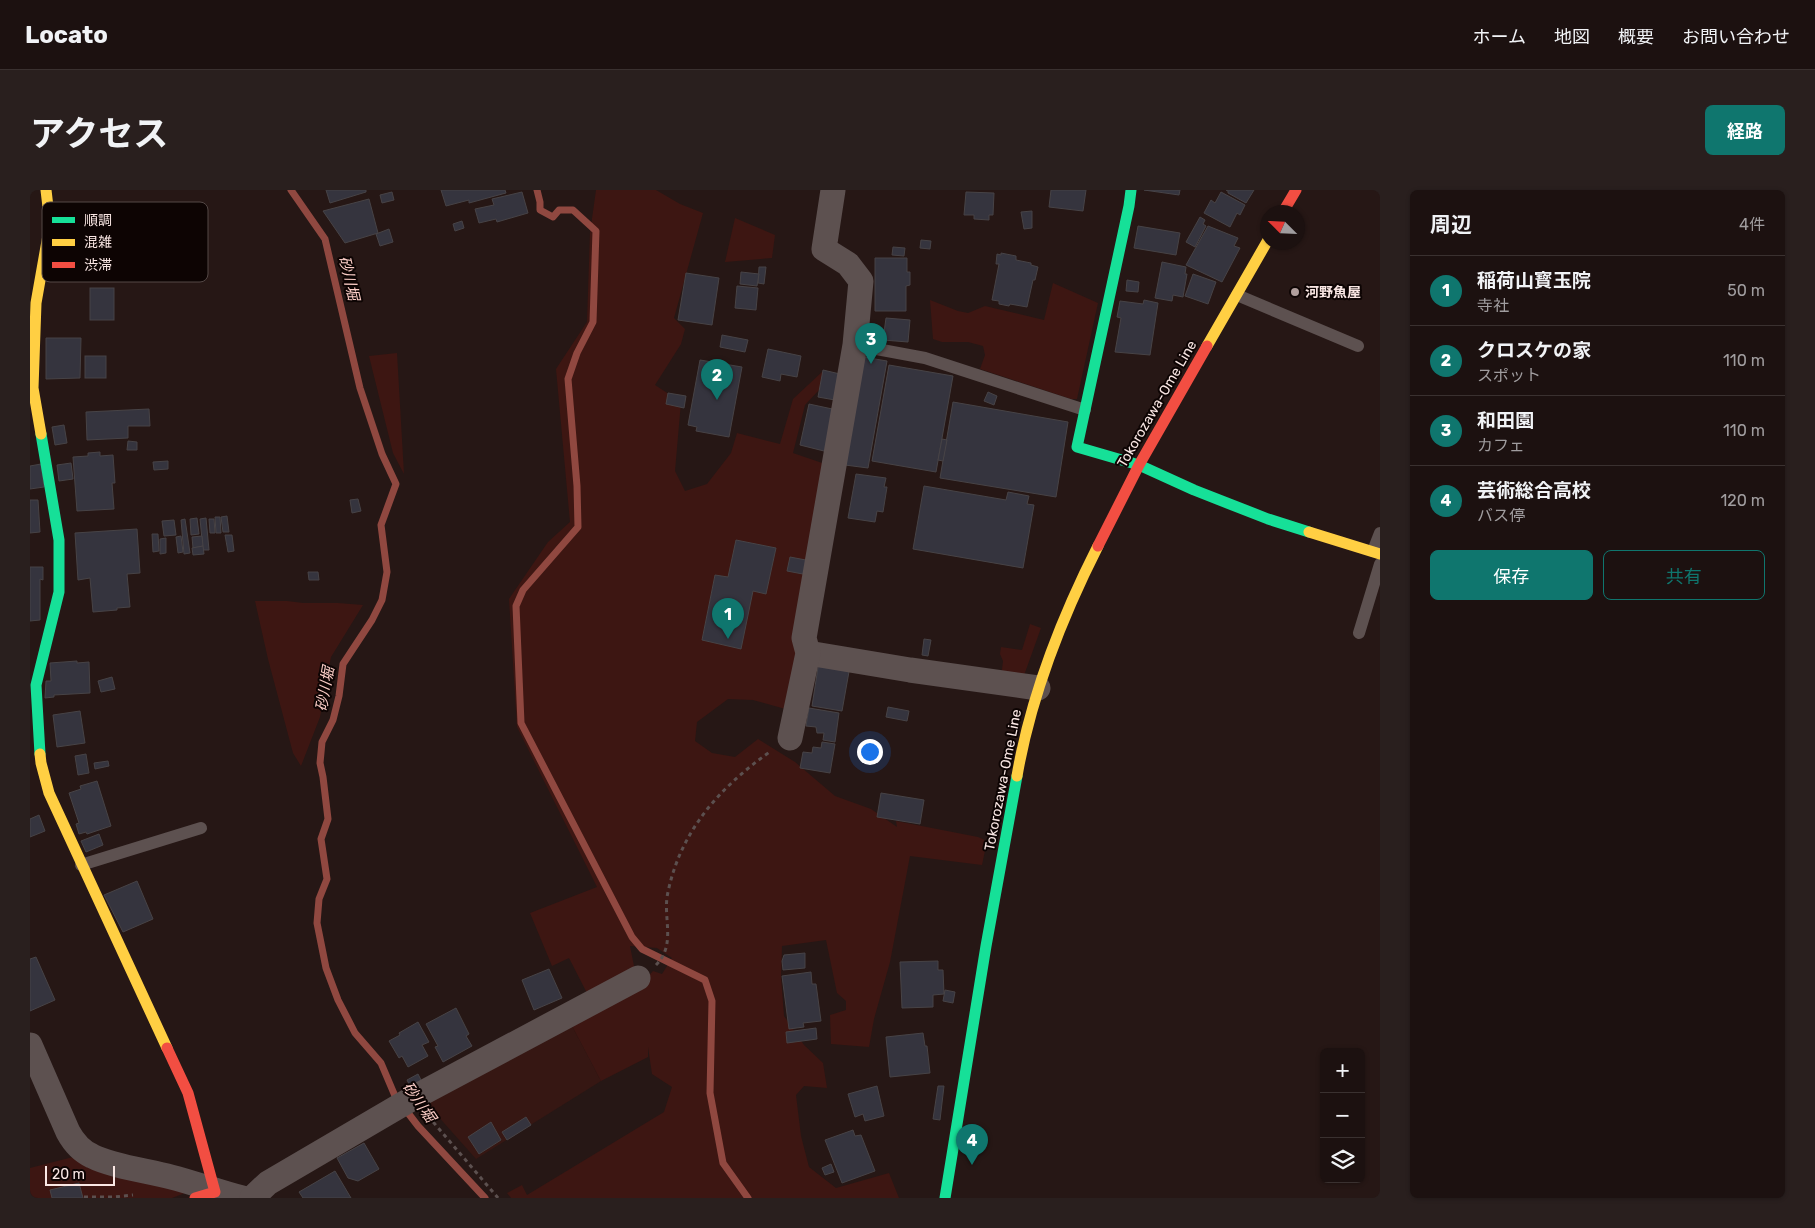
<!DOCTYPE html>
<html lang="ja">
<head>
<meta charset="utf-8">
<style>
	:root { --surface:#1c1110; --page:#291f1e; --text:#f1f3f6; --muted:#a09d9f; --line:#3a3130; --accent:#0f766e }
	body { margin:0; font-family:Rubik,"Noto Sans JP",sans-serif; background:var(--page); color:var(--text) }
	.controls { position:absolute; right:15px; bottom:15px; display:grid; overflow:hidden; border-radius:8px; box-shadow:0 1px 4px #0004 }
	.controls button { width:45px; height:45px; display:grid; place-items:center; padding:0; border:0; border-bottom:1px solid var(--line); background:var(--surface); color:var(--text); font:25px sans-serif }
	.compass { position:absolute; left:1230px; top:15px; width:45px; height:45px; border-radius:50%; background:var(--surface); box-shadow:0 1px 4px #0004; rotate:294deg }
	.scale { position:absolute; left:15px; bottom:12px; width:70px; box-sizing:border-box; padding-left:5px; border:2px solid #fae7e4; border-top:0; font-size:14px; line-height:18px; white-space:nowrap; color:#fae7e4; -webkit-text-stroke:4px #0d0403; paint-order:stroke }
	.you { position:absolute; left:839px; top:561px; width:18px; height:18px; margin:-12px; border:4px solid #fff; border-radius:50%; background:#1a73e8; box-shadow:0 0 0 8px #1a73e833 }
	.badge { display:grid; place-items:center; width:32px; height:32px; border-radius:50%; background:var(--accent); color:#fff; font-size:16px; font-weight:700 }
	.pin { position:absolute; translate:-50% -41px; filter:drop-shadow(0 1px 2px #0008) }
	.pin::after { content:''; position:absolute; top:26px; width:18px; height:15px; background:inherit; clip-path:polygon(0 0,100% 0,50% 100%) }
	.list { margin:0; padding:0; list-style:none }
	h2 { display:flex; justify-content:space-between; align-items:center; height:65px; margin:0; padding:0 20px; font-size:21px }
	h2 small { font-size:16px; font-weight:400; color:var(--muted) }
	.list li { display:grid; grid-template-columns:32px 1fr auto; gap:15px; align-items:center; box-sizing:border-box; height:70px; padding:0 20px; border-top:1px solid var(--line) }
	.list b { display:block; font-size:19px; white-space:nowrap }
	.list p { margin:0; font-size:16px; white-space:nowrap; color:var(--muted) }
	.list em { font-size:16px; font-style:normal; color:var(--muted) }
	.actions { display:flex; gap:10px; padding:15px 20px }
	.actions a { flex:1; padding:11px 0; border:1px solid var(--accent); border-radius:8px; text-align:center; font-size:18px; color:var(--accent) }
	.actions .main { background:var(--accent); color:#fff }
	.icon { flex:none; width:28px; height:28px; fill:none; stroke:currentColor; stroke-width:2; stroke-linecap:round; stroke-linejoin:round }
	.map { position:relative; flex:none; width:1350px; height:1008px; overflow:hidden; border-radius:8px }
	header { display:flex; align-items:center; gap:30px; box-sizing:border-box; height:70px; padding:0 25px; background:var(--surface); border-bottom:1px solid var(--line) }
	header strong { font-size:24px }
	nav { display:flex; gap:28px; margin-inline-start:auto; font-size:18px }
	.intro { display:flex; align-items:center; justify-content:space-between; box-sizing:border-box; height:120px; padding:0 30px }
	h1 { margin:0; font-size:35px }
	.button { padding:12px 22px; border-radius:8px; background:var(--accent); color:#fff; font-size:18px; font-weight:700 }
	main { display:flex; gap:30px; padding:0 30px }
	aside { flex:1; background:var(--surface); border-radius:8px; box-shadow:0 1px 4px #0004 }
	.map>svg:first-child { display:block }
	.built { fill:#361713 }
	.green { fill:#3d1612; fill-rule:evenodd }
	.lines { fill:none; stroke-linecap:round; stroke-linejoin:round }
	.stream { stroke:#904840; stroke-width:7 }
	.building { fill:#35343e; stroke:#474346 }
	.path { stroke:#5c504f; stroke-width:3; stroke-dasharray:4 4; stroke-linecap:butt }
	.lane { stroke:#5d5150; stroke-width:12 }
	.street { stroke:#5d5150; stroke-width:25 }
	.fast { stroke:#16e098; stroke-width:11 }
	.slow { stroke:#ffcf43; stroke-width:11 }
	.jam { stroke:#f24e42; stroke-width:11 }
	.poi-dot { fill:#b09e9c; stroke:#0d0403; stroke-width:2 }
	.labels { text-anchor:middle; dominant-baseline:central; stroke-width:4; stroke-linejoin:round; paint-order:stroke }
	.poi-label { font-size:14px; font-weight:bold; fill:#fae7e4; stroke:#0d0403; text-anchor:start }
	.street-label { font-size:14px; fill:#fae7e4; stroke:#0d0403 }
	.water-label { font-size:15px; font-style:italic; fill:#fccec7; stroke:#0d0403 }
	.key { fill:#0d0403; stroke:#544846; stroke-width:1 }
	.key-label { font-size:14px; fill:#fae7e4 }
</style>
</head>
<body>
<header>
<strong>Locato</strong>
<nav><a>ホーム</a><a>地図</a><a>概要</a><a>お問い合わせ</a></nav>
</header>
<div class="intro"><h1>アクセス</h1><a class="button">経路</a></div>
<main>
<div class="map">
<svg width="1350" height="1008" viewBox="0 0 1350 1008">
	<rect width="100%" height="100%" fill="#261715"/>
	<path class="built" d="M540 832 571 891 446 969 398 915 410 902Z"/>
	<g class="green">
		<path d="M566 0H626L650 14 673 23 644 128 655 139 651 154 625 195 651 212 645 281 655 301 677 294 701 263 707 243 750 254 763 209 792 182 797 184 789 200 775 215 763 263 798 275 759 520 723 510 698 509 667 532 665 551 682 563 705 567 728 549 765 572 805 606 841 619 867 637 866 631 948 647 957 651 952 675 880 666 860 772 844 829 839 857 801 854 800 825 816 820V811L807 803 796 750 752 756 751 787 754 826 774 855 793 873 797 898 774 896 766 905 771 946 779 977 806 998 859 983 869 1008H481L477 1003 492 995 497 1005 634 922 642 897 622 884 618 857V867L571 891 540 832 615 790 623 781 632 784 642 768 627 758 600 756 605 781 558 805 539 768 522 776 500 723 567 697 487 537 479 409 518 352 540 332 526 179 557 132 560 43ZM746 358 736 403 723 401 711 458 672 450 685 385 698 387Z"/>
		<path d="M705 28 745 45 742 68 695 72Z"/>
		<path d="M1023 93 1068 113 1047 209H1041L950 179 955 165 953 156 938 152H912L903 149 900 110 928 121 938 123 955 116 1014 130Z"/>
		<path d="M367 163 374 284 363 263 339 166Z"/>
		<path d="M225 411H257L273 413H308L333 415 301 467 290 527 271 576 263 563 238 469Z"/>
		<path d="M1000 434 1011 438 992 491 971 488 973 471 970 464 971 457 992 460Z"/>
		<path d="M47 966 155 1003 142 1008H0V978Z"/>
	</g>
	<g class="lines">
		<g class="stream">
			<path d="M261 0 295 49 330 198 352 264 366 294 351 335 357 382 352 410 342 430 313 474 309 506 303 530 292 552 290 573 293 587 298 629 291 649 297 689 289 709 287 733 296 778 308 810 325 843 351 873 365 906 388 936 455 1008"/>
			<path d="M507 0 510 12V20L523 27 529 20H543L566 41 563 132 547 163 538 189 547 296 548 337 493 400 486 416 491 533 602 747 612 759 675 790 682 811 680 903 693 973 718 1008"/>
		</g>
	</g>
	<g class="building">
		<path d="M296 0H336V2L300 13Z"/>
		<path d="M411 0H475L476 3 439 13V10L416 16Z"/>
		<path d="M1021 0H1056L1053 21 1019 17Z"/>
		<path d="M1114 0H1150L1149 5Z"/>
		<path d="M1196 0H1224L1216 13 1198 3V1Z"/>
		<path d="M362 2 364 10 352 13 350 5Z"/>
		<path d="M492 2 498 23 467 32 466 29 449 33 445 19 464 15 462 9Z"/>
		<path d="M936 2 964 3 963 25H959V30L944 29V25H934Z"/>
		<path d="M1191 2 1215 15 1210 25 1207 23 1200 37 1174 23 1181 10 1185 13Z"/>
		<path d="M339 9 348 43 315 53 293 21Z"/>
		<path d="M1002 21V38L994 39 991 22Z"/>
		<path d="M1170 27 1175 30 1173 34 1176 36 1165 57 1156 52Z"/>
		<path d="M432 31 434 38 425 41 423 34Z"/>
		<path d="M1108 36 1150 43 1146 65 1104 58Z"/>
		<path d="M1178 36 1208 48 1204 56 1210 58 1192 92 1156 75Z"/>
		<path d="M359 39 363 52 350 56 346 44Z"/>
		<path d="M891 50 901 51 900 59 890 58Z"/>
		<path d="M863 57 875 58 874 66 862 65Z"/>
		<path d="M971 63 986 66V70L1001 73V75L1008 77 1005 90H1003L997 117 980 114 979 116 969 114V111L962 110 969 74H966L967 64 971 65Z"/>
		<path d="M845 68H877V82H880V95L876 96V121H845Z"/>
		<path d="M1132 72 1156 77 1155 84H1157L1153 107 1143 105 1142 111 1125 108Z"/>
		<path d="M729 77H736L734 94 728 93Z"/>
		<path d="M711 82 729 84 727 96 710 94Z"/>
		<path d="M656 83 689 88 682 135 648 130Z"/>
		<path d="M1163 84 1186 92 1178 114 1155 106Z"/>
		<path d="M1097 90 1109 92 1108 102 1096 101Z"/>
		<path d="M707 96 728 98 726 120 705 118Z"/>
		<rect x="60" y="98" width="24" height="32"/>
		<path d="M1114 110 1128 113 1120 165 1085 162 1091 128 1087 127 1090 111 1113 114Z"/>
		<path d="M856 128 880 130 878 152 853 150Z"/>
		<path d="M692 145 718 150 715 162 690 157Z"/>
		<path d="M16 148H51L50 188 16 189Z"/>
		<path d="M738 159 771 166 767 187 751 184 750 191 732 187Z"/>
		<rect x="55" y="166" width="21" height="22"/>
		<path d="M833 167 857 171 838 278 815 275Z"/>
		<path d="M670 170 712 177 699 247 666 241 667 237 658 235Z"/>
		<path d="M859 175 923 186 906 282 842 271Z"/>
		<path d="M793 180 810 184 805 210 788 207Z"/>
		<path d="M958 202 967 206 964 215 954 211Z"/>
		<path d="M638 203 656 206 654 218 636 214Z"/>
		<path d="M923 212 1038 232 1026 307 910 288Z"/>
		<path d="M779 214 807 220 798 262 770 255Z"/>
		<path d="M119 219 120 236H98V248L57 250 56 222Z"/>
		<path d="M34 235 37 253 25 255 22 237Z"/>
		<path d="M912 249 917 250 913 271 908 270Z"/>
		<path d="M98 251 107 252V260H97Z"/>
		<path d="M70 262V266L83 265 85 293H82L84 319 47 321 43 267 58 266V263Z"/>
		<path d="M138 271V279L124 280 123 272Z"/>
		<path d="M41 273 43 289 29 291 27 275Z"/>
		<path d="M11 274 14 297 0 299V276Z"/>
		<path d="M826 284 856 288 854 297H857L853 322 847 321 845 332 818 328Z"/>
		<path d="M894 296 976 310 978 302 999 306 997 314 1004 315 993 378 883 359Z"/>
		<path d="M328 309 331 321 322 323 320 310Z"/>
		<path d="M0 310H8L10 342 0 343Z"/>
		<path d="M197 326 199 342H193L191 327Z"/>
		<path d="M185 327H190L191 343H186Z"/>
		<path d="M167 328 169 344 161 345 160 329Z"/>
		<path d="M176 328 179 360H173L170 329Z"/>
		<path d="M155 329 160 363 154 364 151 330Z"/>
		<path d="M179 329H184L185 343H180Z"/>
		<path d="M144 330 146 345 134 346 132 331Z"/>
		<path d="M107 339 110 383 97 384 100 417 87 418V420L63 422 60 388 48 390 45 343Z"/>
		<path d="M122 344H128L129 361 123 362Z"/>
		<path d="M195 345H202L204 361 198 362Z"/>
		<path d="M151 346 153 362 148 363 146 347Z"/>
		<path d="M172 346 173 356 163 358 162 347Z"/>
		<path d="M136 348V363L130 364V349Z"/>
		<path d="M706 350 746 358 736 404 723 401 711 459 672 450 685 385 698 387Z"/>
		<path d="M173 356 174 364 163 365 162 358Z"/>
		<path d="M760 367 781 371 778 385 757 381Z"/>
		<path d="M0 377H13V390L10 389V430L0 431Z"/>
		<path d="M278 382H288L289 390H279Z"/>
		<path d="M894 449 901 450 898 466 892 465Z"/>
		<path d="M47 471V473L59 472 60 503 24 505V507L15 508 16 491H21L20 473Z"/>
		<path d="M789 471 820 476 812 521 782 516Z"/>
		<path d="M82 487 85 499 71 502 68 491Z"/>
		<path d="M858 517 879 521 877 531 856 527Z"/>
		<path d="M779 518 809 523 805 552 793 550 794 543H787L786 537 776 536Z"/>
		<path d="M50 521 55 553 27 557 23 525Z"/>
		<path d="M792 552 805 554 800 583 770 578 773 562 782 563 783 557 791 558Z"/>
		<path d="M56 564 59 583 48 585 45 566Z"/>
		<path d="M78 571 79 576 65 579 64 573Z"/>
		<path d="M67 591 81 636 57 644 56 642 49 644 46 634 49 633 39 603 51 599 50 596Z"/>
		<path d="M851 603 894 610 890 634 847 627Z"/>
		<path d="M9 625 15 641 0 647V629Z"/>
		<path d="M69 644 73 655 56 662 51 651Z"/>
		<path d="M107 691 123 729 93 742 74 705Z"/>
		<path d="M775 763V778L753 780 752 771 754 765Z"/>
		<path d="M6 767 25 810 0 821V769Z"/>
		<path d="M908 771V780H913L914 804 903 805V817L872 818 870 772Z"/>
		<path d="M519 779 532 808 504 820 492 790Z"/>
		<path d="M781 782 782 794H786L791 831 773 833 774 837 759 839 752 786Z"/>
		<path d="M915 800 925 802 923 813 913 811Z"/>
		<path d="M426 818 439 844 436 846 442 856 413 872 405 857 408 856 396 834Z"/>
		<path d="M388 832 399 852 392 855 398 866 378 877 372 866 369 868 359 851 370 845 369 843Z"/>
		<path d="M786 838 787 849 757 853 756 842Z"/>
		<path d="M893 843 895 856H897L900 883 860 887 856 847Z"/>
		<path d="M388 884 393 894 382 900 377 890Z"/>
		<path d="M847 896 854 926 835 931 833 924 825 927 818 904Z"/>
		<path d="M908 896H914L910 930 903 929Z"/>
		<path d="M496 927 501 935 477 950 472 942Z"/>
		<path d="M461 932 471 950 449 964 438 947Z"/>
		<path d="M823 940 825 946 831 945 845 981 812 993 795 950Z"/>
		<path d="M334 953 349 979 328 991 318 988 307 968Z"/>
		<path d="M801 974 804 982 795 985 792 978Z"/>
		<path d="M305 981 321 1008H273L269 1002Z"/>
		<path d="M49 993 53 1008H22L20 1000Z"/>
	</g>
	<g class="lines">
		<g class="path">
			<path d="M626 775C647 754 632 727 638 702 651 640 690 597 741 561"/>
			<path d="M398 926 468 1008"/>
			<path d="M54 1007H84L103 1005"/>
		</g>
		<g class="lane">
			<path d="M1207 105 1328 156"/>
			<path d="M825 155 895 168 1055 220"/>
			<path d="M1343 361 1350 343"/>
			<path d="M1329 443 1350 374"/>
			<path d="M51 675 171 638"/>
		</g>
		<g class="street">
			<path d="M778 463 880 480 1008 498"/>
			<path d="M760 548 778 463 774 448 825 155 831 91 818 74 794 59 803 0"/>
			<path d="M0 855 38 942C44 953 51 961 62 966 81 976 119 981 141 987 165 993 188 1002 212 1008"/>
			<path d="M222 1008 238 993 383 908 608 788"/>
		</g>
		<g class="fast">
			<path d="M1101 0 1099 16 1047 257 1109 275 1164 300 1238 329 1279 342"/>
			<path d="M10 564 6 495 29 402V350L11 244"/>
			<path d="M915 1008 956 756 987 586"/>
		</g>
		<g class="slow">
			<path d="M1177 156 1238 50"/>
			<path d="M11 244 3 198 6 113 20 34 16 0"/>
			<path d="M1279 342 1350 364"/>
			<path d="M10 564 11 573 19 603 137 858"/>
			<path d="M987 586C1001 505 1031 429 1068 356"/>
		</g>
		<g class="jam">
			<path d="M1253 22 1266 0"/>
			<path d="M1068 356 1109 275 1177 156"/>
			<path d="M137 858 158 903 185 1002 165 1008"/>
		</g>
	</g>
	<circle class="poi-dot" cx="1265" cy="102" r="5"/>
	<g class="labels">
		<g class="poi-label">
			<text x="1275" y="102">河野魚屋</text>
		</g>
		<g class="street-label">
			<text transform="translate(1127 214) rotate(-60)">Tokorozawa-Ome Line</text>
			<text transform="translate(973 590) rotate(-79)">Tokorozawa-Ome Line</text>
		</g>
		<g class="water-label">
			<text transform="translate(319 88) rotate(77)">砂川堀</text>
			<text transform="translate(295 499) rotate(-80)">砂川堀</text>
			<text transform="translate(389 912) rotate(55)">砂川堀</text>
		</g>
	</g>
	<rect x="12" y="12" width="166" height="80" rx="8" class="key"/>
	<rect x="22" y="27" width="23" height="6" fill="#16e098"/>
	<rect x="22" y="49" width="23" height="7" fill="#ffcf43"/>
	<rect x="22" y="72" width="23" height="6" fill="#f24e42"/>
	<g class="key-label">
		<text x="54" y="35">順調</text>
		<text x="54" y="57">混雑</text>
		<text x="54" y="80">渋滞</text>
	</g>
</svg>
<div class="controls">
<button>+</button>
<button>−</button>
<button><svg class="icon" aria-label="layers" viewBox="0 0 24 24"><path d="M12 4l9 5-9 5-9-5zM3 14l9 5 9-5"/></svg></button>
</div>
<svg class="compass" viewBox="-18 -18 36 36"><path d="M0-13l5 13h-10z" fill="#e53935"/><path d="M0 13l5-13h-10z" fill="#a09d9f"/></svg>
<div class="scale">20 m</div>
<div class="you"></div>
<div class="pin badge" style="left:698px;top:449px">1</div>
<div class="pin badge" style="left:687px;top:210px">2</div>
<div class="pin badge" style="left:841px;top:174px">3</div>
<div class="pin badge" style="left:942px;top:975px">4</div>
</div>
<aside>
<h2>周辺<small>4件</small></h2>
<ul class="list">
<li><span class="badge">1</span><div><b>稲荷山寳玉院</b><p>寺社</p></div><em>50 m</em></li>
<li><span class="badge">2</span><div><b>クロスケの家</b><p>スポット</p></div><em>110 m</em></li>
<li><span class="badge">3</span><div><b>和田園</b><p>カフェ</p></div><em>110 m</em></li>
<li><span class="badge">4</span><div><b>芸術総合高校</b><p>バス停</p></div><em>120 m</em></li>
</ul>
<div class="actions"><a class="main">保存</a><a>共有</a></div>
</aside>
</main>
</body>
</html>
